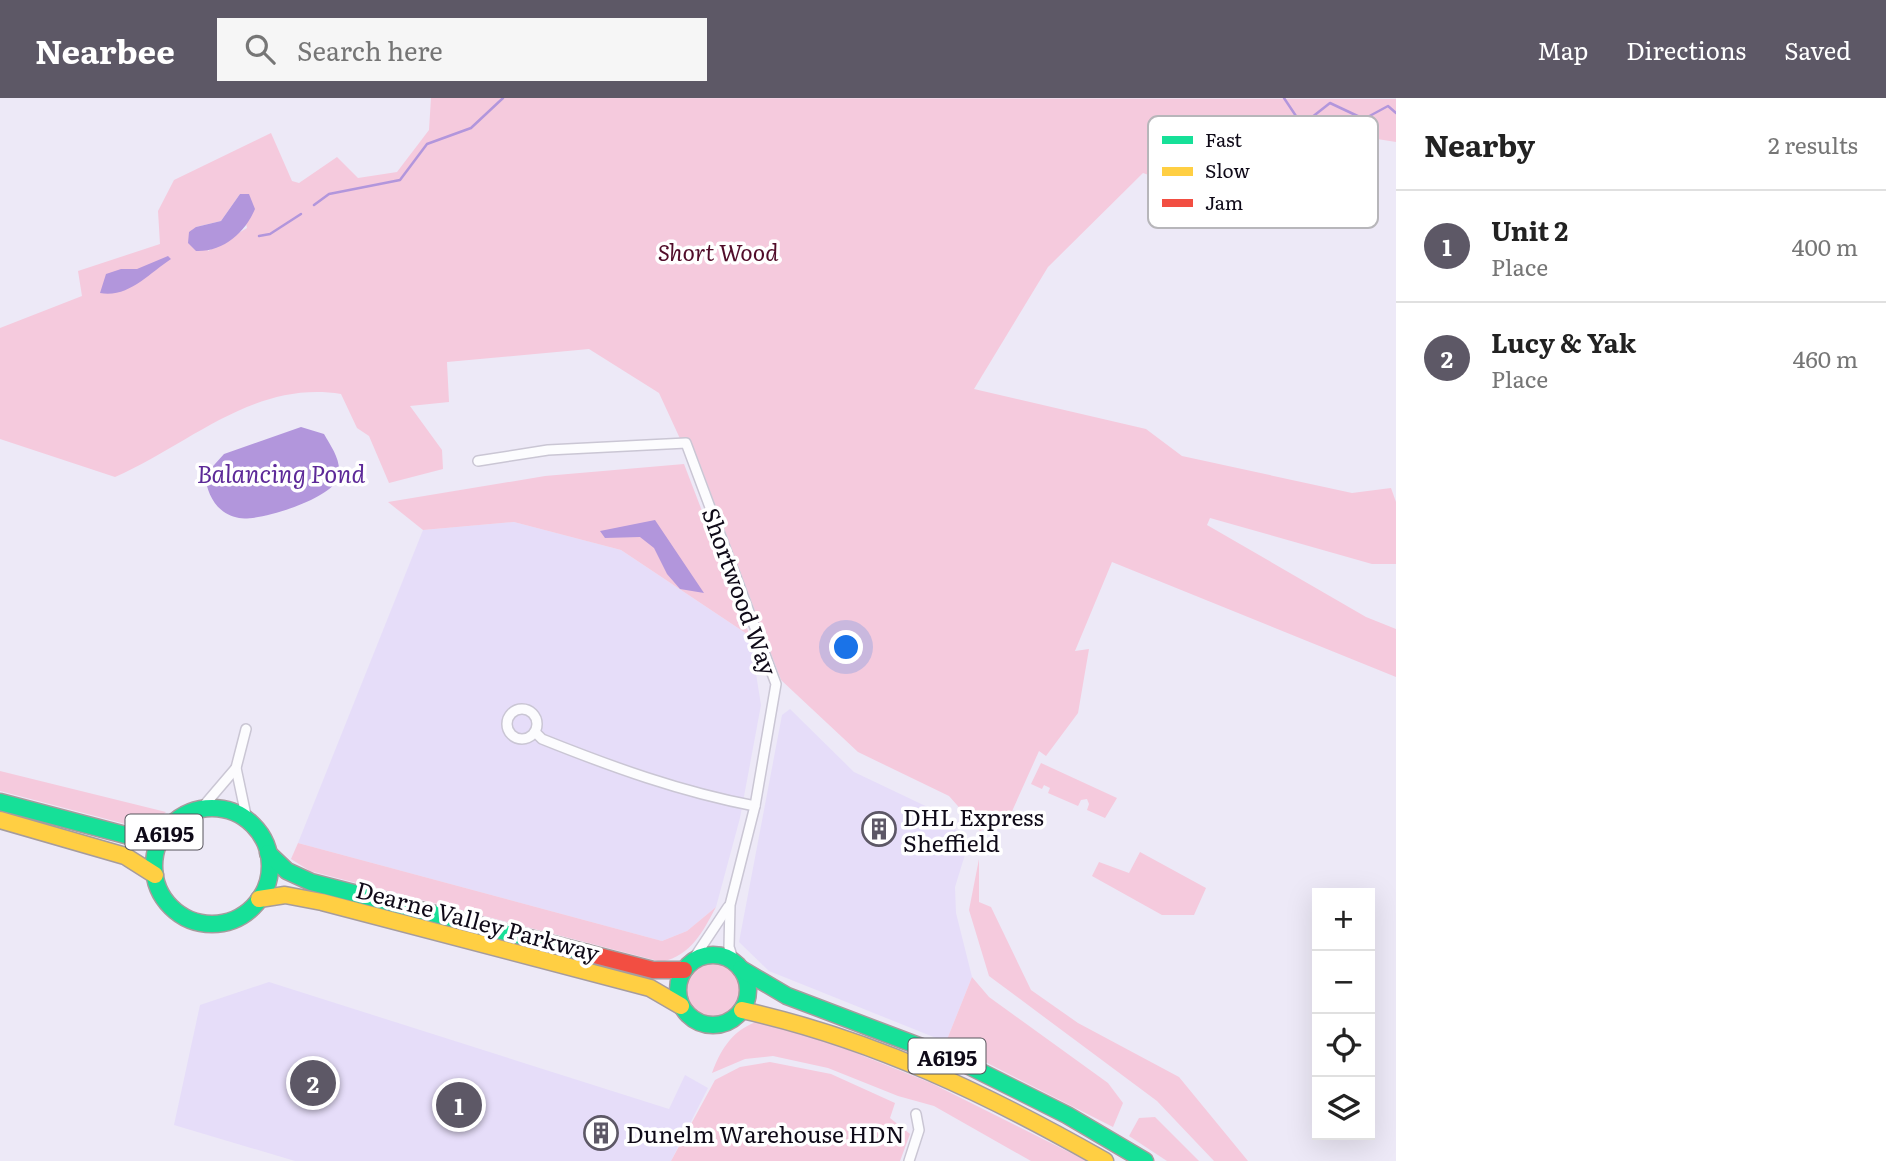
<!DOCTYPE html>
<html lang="en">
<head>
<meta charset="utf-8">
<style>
	:root { --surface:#fff; --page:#f6f6f6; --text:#222; --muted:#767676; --line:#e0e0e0; --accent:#5d5866 }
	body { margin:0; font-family:Literata,serif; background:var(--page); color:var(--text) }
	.controls { position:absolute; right:21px; bottom:21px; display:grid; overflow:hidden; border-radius:0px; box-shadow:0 7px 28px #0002 }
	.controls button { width:63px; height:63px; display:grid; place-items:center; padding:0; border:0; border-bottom:2px solid var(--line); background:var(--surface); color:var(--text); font:35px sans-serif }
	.you { position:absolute; left:847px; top:550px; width:24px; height:24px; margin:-18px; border:5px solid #fff; border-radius:50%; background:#1a73e8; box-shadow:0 0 0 10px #1a73e833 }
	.badge { display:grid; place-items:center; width:46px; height:46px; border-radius:50%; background:var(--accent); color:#fff; font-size:23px; font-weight:700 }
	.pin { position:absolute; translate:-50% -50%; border:4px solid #fff; box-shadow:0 2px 7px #0006 }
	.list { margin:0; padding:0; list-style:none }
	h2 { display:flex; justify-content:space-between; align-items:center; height:91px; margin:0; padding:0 28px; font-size:30px }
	h2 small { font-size:23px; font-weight:400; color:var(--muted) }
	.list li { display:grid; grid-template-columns:46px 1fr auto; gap:21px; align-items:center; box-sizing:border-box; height:112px; padding:0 28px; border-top:2px solid var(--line) }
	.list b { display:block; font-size:26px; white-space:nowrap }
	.list p { margin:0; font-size:23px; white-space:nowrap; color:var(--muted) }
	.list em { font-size:23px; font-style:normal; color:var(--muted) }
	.icon { flex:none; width:38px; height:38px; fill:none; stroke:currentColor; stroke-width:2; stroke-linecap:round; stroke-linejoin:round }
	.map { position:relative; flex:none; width:1396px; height:1063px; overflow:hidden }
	header { display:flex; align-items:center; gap:42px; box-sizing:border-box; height:98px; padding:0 35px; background:var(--accent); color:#fff }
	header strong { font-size:33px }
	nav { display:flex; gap:38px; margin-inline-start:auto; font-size:24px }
	.search { width:490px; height:63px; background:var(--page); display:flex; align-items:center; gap:18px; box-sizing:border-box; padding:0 24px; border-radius:0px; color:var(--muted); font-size:26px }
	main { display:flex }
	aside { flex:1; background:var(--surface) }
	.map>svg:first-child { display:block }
	.built { fill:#e6ddf9 }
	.green { fill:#f5cadd; fill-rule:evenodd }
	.water { fill:#b296dc }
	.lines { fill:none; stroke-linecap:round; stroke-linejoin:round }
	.stream { stroke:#b296dc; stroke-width:2.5 }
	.street-casing { stroke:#cac6d4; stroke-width:12 }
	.fast-casing { stroke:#a69c9d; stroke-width:19 }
	.slow-casing { stroke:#a69c9d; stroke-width:19 }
	.jam-casing { stroke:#a69c9d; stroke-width:19 }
	.street { stroke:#fcfcfe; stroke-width:9 }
	.fast { stroke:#16e098; stroke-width:16 }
	.slow { stroke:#ffcf43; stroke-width:16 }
	.jam { stroke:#f24e42; stroke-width:16 }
	.labels { text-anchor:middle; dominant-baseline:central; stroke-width:7; stroke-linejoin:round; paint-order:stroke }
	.shield { fill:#fff; stroke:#57545d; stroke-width:2 }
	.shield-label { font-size:21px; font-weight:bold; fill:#0f0a18 }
	.park-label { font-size:23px; font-style:italic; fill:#510c29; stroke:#fff }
	.street-label { font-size:23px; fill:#0f0a18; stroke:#fff }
	.poi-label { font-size:23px; fill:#0f0a18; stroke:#fff; text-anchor:start }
	.water-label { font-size:24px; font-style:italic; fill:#5d2998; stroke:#fff }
	.key { fill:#fff; stroke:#b7b6ba; stroke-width:2 }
	.key-label { font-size:19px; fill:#0f0a18 }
</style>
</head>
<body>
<header>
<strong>Nearbee</strong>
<div class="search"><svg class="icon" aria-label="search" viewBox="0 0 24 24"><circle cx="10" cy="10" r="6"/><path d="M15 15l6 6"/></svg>Search here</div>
<nav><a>Map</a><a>Directions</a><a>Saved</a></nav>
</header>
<main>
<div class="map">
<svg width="1396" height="1063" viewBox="0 0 1396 1063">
	<rect width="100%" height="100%" fill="#ede9f7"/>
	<g class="built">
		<path d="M514 424 621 452 750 538 761 607 740 720 716 809 687 833 662 843 298 745 423 432Z"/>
		<path d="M790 611 854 674 936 713 962 738 967 750 955 789 956 815 972 879 946 944 769 873 739 844 782 617Z"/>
		<path d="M269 884 669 1011 685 977 708 990 671 1063H295L174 1027 200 907Z"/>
	</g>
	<g class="green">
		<path d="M431 0 1396 1V44L1371 40 1317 55 1275 122 1143 75 1048 169 974 291 1146 331 1182 358 1352 395 1391 390 1396 404V466H1372L1210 420 1207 427 1366 519 1396 531V579L1112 464 1075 553 1089 551 1078 615 1046 658 1039 653 1009 720 980 733 949 698 858 654 781 582 698 361 688 358 659 295 589 251 447 264 449 304 410 308 442 352 443 371 389 385 369 338 357 330 341 296C253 282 189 347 115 379L0 341V230L82 198 78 173 160 146 158 113 174 82 271 35 292 83 299 85 337 59 358 80 397 74 429 32ZM240 96 247 130 208 153 196 129 221 123Z"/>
		<path d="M684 366 750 538 621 452 514 424 423 432 388 404 545 378Z"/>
		<path d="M1041 665 1117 700 1105 720 1087 712 1089 706 1087 701 1081 702 1078 708 1048 695 1050 690 1044 687 1042 691 1031 686Z"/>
		<path d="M0 673 166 714C154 725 146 730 129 727L0 693Z"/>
		<path d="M298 745 662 843 687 833 716 809C702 835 692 856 662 864L310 773 291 761Z"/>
		<path d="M1140 754 1206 790 1194 817H1162L1092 778 1099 764 1129 775Z"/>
		<path d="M979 761V804L991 809 1031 892 1078 925 1179 979 1248 1063H1214L1157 1003 989 878 969 812Z"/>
		<circle cx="713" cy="891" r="27"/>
		<path d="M972 879 989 899 1108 985 1123 1005 1113 1029 946 944Z"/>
		<path d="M761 922 826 943 931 985 1087 1063H1031L934 1008 898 998 828 970 773 958 745 961 712 975C722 948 734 931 761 922Z"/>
		<path d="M770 964 831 976 895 1005 890 1020 910 1036 900 1063H671L715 982 740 969Z"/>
		<path d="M1155 1019 1199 1063H1167L1129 1038 1139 1020Z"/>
	</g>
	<g class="water">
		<path d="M240 96H249L255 111C245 135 223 154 196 153L188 145 189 134 196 129 221 123Z"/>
		<path d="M168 158 171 161C148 176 129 200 100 195L106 176 121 171H137Z"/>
		<path d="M301 329 324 336C332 350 344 366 337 382 329 401 259 424 239 420 217 416 207 397 205 377L224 356Z"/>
		<path d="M655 422 704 495 680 491 667 476 654 450 640 439 605 440 600 433Z"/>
	</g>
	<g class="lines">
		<g class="stream">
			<path d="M1284 0 1302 27 1330 5 1364 21 1388 8 1396 15"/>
			<path d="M314 107 329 96 400 82 427 46 471 30 503 0"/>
			<path d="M259 138 270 136 301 116"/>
		</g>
		<g class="street-casing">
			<g id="street">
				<path d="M478 363 548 352 686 345 776 586 755 708 730 807 729 849 734 864"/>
				<circle cx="522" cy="626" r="15"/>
				<path d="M246 631 236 670 247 722"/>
				<path d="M535 634 542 641C612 669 681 694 755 708"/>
				<path d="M201 711 236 670"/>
				<path d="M692 863 728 809"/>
				<path d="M909 1063 919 1032 916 1016"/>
			</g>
		</g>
		<g class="fast-casing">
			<g id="fast">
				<path d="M0 704 133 739 164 734"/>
				<circle cx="212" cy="768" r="58"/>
				<path d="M268 755 287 773 311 784 587 855"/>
				<circle cx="713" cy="892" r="35"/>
				<path d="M741 871 787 898 961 964 1067 1017 1145 1063"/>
			</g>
		</g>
		<g class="slow-casing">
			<g id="slow">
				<path d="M0 722 125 758 155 777"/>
				<path d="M259 801 285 797 322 804 650 890 681 908"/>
				<path d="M742 912C873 941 989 997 1105 1063"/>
			</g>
		</g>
		<g class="jam-casing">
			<path id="jam" d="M587 855 653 872H684"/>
		</g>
		<use href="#street" class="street"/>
		<use href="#fast" class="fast"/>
		<use href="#slow" class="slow"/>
		<use href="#jam" class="jam"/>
	</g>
	<defs>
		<g id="building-ring" transform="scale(1.75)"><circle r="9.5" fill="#fff" stroke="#5d5866" stroke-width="1.5"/><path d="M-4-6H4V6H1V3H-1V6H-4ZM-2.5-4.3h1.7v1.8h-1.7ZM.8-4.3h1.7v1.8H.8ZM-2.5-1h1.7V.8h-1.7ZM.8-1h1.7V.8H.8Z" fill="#5d5866"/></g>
	</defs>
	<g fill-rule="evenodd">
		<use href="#building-ring" x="879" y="731"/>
		<use href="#building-ring" x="601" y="1035"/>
	</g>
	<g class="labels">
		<g class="shield">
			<rect x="125.5" y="716.5" width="77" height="35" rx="5"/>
			<rect x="908.5" y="940.5" width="77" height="35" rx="5"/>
		</g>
		<g class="shield-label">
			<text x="164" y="734">A6195</text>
			<text x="947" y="958">A6195</text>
		</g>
		<g class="park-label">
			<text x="718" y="153">Short Wood</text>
		</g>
		<g class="street-label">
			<text transform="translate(741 493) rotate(70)">Shortwood Way</text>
			<text transform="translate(478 822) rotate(15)">Dearne Valley Parkway</text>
		</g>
		<g class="poi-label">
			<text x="903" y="718">DHL Express<tspan x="903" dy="26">Sheffield</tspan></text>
			<text x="626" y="1035">Dunelm Warehouse HDN</text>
		</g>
		<g class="water-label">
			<text x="281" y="374">Balancing Pond</text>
		</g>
	</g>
	<rect x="1148" y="18" width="230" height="112" rx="10" class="key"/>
	<rect x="1162" y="38" width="31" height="8" fill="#16e098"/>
	<rect x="1162" y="69" width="31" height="9" fill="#ffcf43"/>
	<rect x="1162" y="101" width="31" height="8" fill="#f24e42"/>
	<g class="key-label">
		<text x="1205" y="49">Fast</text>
		<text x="1205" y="80">Slow</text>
		<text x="1205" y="112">Jam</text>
	</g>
</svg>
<div class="controls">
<button>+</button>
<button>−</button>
<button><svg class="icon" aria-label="locate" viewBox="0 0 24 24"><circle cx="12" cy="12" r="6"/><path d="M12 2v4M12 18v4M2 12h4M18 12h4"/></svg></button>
<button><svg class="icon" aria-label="layers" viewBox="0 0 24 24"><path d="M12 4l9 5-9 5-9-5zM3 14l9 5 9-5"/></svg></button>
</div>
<div class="you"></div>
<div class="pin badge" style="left:459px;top:1007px">1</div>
<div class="pin badge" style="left:313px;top:985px">2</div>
</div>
<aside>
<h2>Nearby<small>2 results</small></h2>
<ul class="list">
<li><span class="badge">1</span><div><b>Unit 2</b><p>Place</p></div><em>400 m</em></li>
<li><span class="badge">2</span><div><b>Lucy &amp; Yak</b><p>Place</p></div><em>460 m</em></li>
</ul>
</aside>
</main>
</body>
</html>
